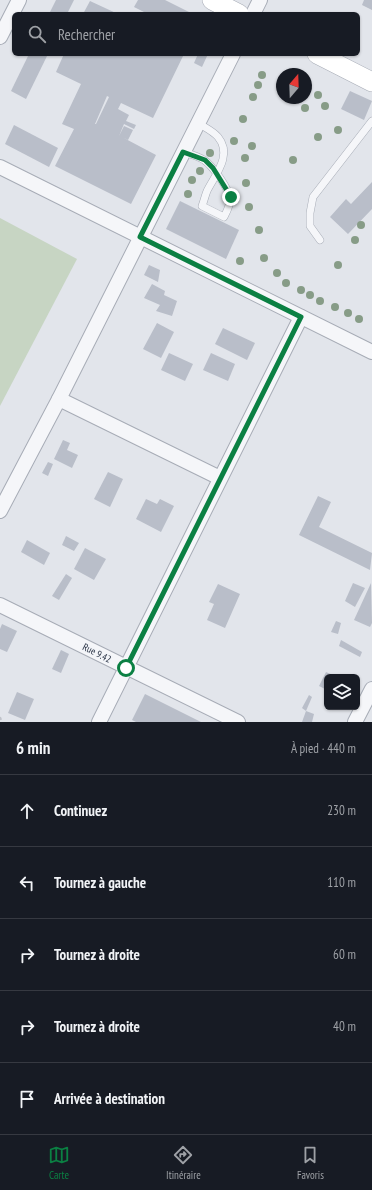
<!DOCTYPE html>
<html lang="fr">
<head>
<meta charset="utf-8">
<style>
	:root { --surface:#171b24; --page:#20242c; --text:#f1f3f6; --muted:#9ea1a6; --line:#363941; --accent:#0b8043 }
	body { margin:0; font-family:"PT Sans Narrow",sans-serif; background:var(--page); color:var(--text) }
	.controls { position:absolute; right:12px; bottom:12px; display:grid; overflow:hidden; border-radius:6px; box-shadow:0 1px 3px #0004 }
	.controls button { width:36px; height:36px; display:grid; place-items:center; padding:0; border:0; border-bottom:1px solid var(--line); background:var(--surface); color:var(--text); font:20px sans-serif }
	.compass { position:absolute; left:276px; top:68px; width:36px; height:36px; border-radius:50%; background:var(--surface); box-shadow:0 1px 3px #0004; rotate:19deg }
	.stop { position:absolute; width:12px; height:12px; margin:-9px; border:3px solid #0b8043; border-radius:50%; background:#fff }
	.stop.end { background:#0b8043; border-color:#fff; box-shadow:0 1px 4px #0008 }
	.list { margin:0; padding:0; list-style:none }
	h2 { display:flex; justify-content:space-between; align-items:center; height:52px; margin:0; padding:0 16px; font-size:17px }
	h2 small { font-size:13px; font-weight:400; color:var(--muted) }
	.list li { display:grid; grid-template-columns:26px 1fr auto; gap:12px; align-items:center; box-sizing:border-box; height:72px; padding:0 16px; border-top:1px solid var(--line) }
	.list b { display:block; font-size:15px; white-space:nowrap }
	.list em { font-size:13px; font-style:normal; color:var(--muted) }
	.icon { flex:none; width:22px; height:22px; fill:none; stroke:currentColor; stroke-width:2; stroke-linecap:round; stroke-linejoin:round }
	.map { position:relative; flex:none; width:372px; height:722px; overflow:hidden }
	.search { position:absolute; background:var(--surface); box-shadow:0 1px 3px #0004; left:12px; right:12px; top:12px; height:44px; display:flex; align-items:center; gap:10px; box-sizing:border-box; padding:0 14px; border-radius:6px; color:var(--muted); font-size:15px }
	.sheet { height:412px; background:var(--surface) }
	nav { display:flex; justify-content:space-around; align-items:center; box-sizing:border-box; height:56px; border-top:1px solid var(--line); background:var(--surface); font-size:11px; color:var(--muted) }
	nav a { display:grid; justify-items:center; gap:2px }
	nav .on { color:var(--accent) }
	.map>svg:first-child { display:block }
	.green { fill:#c7d5c3 }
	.building { fill:#b9bec9; fill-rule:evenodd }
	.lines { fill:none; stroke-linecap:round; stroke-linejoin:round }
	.lane-casing { stroke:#a7acb6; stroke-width:8 }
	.street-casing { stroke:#a7acb6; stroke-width:16 }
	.secondary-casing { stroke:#a7acb6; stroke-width:20 }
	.path { stroke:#c0c3ca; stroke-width:2; stroke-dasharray:3 3; stroke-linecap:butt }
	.lane { stroke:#f5f6f9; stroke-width:7 }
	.street { stroke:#f5f6f9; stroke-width:14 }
	.secondary { stroke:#fff; stroke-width:19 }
	.tree { fill:#879c87 }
	.route { stroke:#0b8043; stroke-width:5 }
	.labels { text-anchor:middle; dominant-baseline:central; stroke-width:3; stroke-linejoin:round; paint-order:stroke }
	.street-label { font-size:10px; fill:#293244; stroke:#f2f4f8 }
</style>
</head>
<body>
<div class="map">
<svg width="372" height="722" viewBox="0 0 372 722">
	<rect width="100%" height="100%" fill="#e2e5eb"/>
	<path class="green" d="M0 218 77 259 0 406Z"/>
	<g class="building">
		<path d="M56 0H74L67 14H49Z"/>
		<path d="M138 0H165L193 14H148L134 7Z"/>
		<path d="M364 0H372V10L362 5Z"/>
		<path d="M90 1 118 14H83Z"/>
		<path d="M29 54H48L26 99 11 91Z"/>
		<path d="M64 54H184L153 118 121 103 118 109 129 115 126 121 136 125 134 129 124 124 119 136 124 126 133 130 128 140 122 137 156 155 131 204 55 166 74 129 62 124 81 84 56 72ZM107 96 109 97 96 124H95Z"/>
		<path d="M198 54H208L202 67 194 63Z"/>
		<path d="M350 91 372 101 364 120 341 109Z"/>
		<path d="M14 125 58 148 49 167 5 144Z"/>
		<path d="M372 182V209L348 234 330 217 346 199 351 204Z"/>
		<path d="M180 201 239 230 226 259 166 229Z"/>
		<path d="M149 265 160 270 158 282 144 275Z"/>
		<path d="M152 284 165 291 164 295 177 301 172 316 156 311 160 305 144 298Z"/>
		<path d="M157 323 174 332 161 358 143 349Z"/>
		<path d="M223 328 255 343 247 360 215 344Z"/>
		<path d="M169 353 193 364 185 381 161 370Z"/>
		<path d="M211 353 235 364 228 381 203 370Z"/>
		<path d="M63 440 70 443 67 450 78 455 72 468 54 459Z"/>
		<path d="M48 462 53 464 48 476 42 473Z"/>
		<path d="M108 472 123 479 110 507 94 499Z"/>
		<path d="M318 496 331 502 319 527 372 553 370 570 299 535Z"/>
		<path d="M146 499 157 504 160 499 174 506 161 532 136 519Z"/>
		<path d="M66 536 79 543 74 551 62 545Z"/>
		<path d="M27 540 50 553 44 565 21 552Z"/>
		<path d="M85 548 106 559 94 580 74 569Z"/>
		<path d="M66 574 72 578 59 600 52 596Z"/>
		<path d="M353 583 365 588 355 607 345 601Z"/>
		<path d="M371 583 372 623 370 627 354 620Z"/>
		<path d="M218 584 240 594 225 628 207 620 214 604 209 602Z"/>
		<path d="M336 621 341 623 338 634 331 632Z"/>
		<path d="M2 624 17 631 7 652 0 649V629Z"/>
		<path d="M341 640 362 652 360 657 339 646Z"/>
		<path d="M61 650 69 654 61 673 52 669Z"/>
		<path d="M326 672 337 677H327V690L319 686Z"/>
		<path d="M17 692 34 699 25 720 8 713Z"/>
		<path d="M145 694 201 722H136L132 720Z"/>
		<path d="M309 695 312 697 306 711 302 708Z"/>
		<path d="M306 711 314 714 312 722H302Z"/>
	</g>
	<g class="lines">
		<g class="lane-casing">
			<g id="lane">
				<path d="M183 152C190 154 198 156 204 160 212 165 230 190 230 199 230 206 227 211 224 217L202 206C204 201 205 196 207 191 215 175 233 155 218 137 213 131 204 127 198 123"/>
				<path d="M320 240 310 226V213L313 197 372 121"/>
			</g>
		</g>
		<g class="street-casing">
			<g id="street">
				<path d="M253 14 260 0"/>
				<path d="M0 37 19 0"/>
				<path d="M0 167 372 352"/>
				<path d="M59 399 220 478"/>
				<path d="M0 511 59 399 233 54"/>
				<path d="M0 605 238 722"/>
				<path d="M99 722 301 317"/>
				<path d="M355 722 372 689"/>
			</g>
		</g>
		<g class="secondary-casing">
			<g id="secondary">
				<path d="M212 0 239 14"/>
				<path d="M317 54 372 82"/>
			</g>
		</g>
		<path class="path" d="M0 717 2 722"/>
		<use href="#lane" class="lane"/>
		<use href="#street" class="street"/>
		<use href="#secondary" class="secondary"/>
	</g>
	<g class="tree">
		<circle cx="262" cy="75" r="4"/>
		<circle cx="258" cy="85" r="4"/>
		<circle cx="318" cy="95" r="4"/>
		<circle cx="253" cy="97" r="4"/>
		<circle cx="325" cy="106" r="4"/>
		<circle cx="305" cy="108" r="4"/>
		<circle cx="243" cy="119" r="4"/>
		<circle cx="338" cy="130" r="4"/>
		<circle cx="318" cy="137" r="4"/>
		<circle cx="234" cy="141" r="4"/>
		<circle cx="252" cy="146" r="4"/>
		<circle cx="210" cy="153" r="4"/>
		<circle cx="245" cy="158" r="4"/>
		<circle cx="293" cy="160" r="4"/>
		<circle cx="200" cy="171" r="4"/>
		<circle cx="192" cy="180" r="4"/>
		<circle cx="246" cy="183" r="4"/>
		<circle cx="188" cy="194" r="4"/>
		<circle cx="249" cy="207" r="4"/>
		<circle cx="361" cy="225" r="4"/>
		<circle cx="259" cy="230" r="4"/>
		<circle cx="355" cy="240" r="4"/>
		<circle cx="264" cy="258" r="4"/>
		<circle cx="240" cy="261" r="4"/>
		<circle cx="338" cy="265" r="4"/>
		<circle cx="277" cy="273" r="4"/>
		<circle cx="286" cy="283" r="4"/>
		<circle cx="301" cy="290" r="4"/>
		<circle cx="310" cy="295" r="4"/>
		<circle cx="320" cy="301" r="4"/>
		<circle cx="335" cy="307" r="4"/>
		<circle cx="348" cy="313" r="4"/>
		<circle cx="359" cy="319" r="4"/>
	</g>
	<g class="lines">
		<path class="route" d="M126 668 301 317 140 237 183 152 205 160 213 168 231 197"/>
	</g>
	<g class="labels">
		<g class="street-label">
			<text transform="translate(97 653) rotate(27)">Rue 9.42</text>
		</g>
	</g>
</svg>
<div class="controls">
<button><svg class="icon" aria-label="layers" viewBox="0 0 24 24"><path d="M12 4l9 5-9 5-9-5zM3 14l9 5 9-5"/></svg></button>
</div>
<svg class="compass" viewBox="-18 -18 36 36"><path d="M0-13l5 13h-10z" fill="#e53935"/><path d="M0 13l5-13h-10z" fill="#9ea1a6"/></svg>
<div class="stop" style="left:126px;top:668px"></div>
<div class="stop end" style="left:231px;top:197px"></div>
<div class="search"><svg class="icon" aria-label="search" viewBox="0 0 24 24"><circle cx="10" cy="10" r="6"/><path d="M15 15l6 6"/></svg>Rechercher</div>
</div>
<section class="sheet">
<h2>6 min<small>À pied · 440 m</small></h2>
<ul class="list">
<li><svg class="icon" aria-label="ahead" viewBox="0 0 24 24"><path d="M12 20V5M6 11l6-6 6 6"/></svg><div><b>Continuez</b></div><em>230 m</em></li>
<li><svg class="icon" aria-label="left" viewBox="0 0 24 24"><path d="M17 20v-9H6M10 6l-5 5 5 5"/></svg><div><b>Tournez à gauche</b></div><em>110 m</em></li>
<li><svg class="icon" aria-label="right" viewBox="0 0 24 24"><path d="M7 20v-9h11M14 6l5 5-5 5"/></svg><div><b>Tournez à droite</b></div><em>60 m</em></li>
<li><svg class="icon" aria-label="right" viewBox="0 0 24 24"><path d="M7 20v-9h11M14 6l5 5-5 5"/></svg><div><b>Tournez à droite</b></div><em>40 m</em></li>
<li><svg class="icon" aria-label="arrive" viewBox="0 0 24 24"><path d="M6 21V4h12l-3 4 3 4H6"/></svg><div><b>Arrivée à destination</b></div></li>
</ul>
</section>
<nav>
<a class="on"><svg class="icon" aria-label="map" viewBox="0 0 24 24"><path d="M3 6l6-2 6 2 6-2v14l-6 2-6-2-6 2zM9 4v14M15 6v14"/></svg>Carte</a>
<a><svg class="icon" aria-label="directions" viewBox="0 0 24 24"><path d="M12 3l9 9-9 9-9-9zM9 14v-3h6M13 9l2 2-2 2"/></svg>Itinéraire</a>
<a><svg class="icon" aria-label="saved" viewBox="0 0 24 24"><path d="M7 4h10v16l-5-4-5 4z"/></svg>Favoris</a>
</nav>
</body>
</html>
